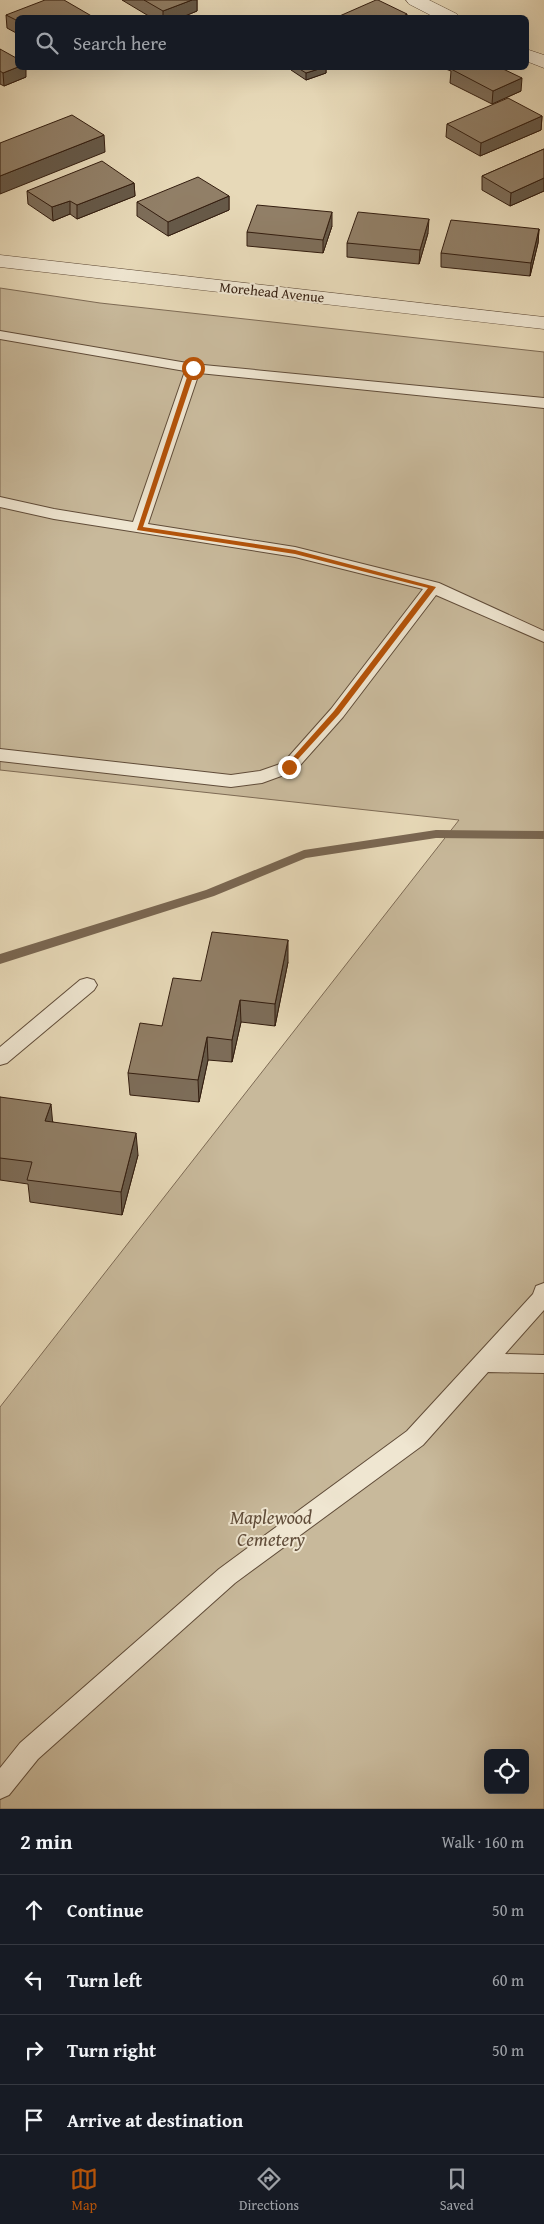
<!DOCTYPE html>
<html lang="en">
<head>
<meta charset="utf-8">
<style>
	:root { --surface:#171b24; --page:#20242c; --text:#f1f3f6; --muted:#9ea1a6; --line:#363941; --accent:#b45309 }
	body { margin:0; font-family:"Gentium Book Plus",serif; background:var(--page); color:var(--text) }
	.controls { position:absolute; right:15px; bottom:15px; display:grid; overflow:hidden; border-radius:8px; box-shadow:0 5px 20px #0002 }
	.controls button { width:45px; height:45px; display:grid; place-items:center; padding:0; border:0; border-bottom:1px solid var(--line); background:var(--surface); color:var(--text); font:25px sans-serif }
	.stop { position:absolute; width:15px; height:15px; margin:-11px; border:4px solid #b45309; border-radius:50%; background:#fff }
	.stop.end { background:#b45309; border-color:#fff; box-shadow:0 1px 5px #0008 }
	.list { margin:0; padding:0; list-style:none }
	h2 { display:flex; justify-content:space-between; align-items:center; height:65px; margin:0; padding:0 20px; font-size:21px }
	h2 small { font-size:16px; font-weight:400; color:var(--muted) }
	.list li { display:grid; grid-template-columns:32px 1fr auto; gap:15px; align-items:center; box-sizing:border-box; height:70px; padding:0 20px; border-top:1px solid var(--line) }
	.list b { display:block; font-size:19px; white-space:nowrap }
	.list em { font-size:16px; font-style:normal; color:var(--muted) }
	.icon { flex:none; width:28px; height:28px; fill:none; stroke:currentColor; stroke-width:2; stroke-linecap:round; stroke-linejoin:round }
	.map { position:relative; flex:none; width:544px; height:1809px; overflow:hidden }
	.search { position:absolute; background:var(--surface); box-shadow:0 5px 20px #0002; left:15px; right:15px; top:15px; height:55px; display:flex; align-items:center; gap:12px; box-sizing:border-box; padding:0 18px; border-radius:8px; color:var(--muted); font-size:19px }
	.sheet { height:345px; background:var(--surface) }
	nav { display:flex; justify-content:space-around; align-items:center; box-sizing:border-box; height:70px; border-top:1px solid var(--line); background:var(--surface); font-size:14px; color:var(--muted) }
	nav a { display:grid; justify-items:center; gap:2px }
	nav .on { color:var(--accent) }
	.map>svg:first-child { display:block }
	.green { fill:#c8b99b; stroke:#7e6b55; fill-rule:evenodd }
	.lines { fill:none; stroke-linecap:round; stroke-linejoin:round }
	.stream { fill:#7a6752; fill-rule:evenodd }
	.service-casing { stroke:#604c39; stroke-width:2 }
	.minor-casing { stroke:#604c39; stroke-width:1 }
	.tertiary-casing { stroke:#604c39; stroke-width:1 }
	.service { fill:#efe6d1; fill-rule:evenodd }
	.minor { fill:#efe6d1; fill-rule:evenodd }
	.tertiary { fill:#efe6d1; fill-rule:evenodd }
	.wall { fill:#7d6d59; stroke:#331d0f }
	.shaded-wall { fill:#665948; stroke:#331d0f }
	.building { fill:#917f67; stroke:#331d0f }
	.route { fill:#b45309 }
	.labels { text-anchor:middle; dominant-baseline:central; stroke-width:4; stroke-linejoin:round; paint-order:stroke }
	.far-street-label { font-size:14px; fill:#331d0f; stroke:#efe6d1 }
	.near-park-label { font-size:19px; font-style:italic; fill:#604c39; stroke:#efe6d1 }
</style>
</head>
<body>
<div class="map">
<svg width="544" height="1809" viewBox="0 0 544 1809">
	<rect width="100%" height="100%" fill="#e7d9b8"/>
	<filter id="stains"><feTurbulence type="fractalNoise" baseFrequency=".004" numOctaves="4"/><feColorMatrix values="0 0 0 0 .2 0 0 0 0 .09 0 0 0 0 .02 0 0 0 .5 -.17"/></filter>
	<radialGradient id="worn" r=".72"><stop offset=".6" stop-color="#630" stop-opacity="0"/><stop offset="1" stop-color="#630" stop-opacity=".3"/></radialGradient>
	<path class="green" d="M0 288 100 303 544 352V1809H0V1407L459 820 0 770ZM488 1753H525V1790H488Z"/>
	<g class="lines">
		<path class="stream" d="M436 830 544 831V839L436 838 306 858 214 896 0 964V954L206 890 304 850Z"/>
		<g class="service-casing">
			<g id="service">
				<path d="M0 331 193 364 544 398V408L199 373 148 524 295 547 439 583 544 631V642L436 595 343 717 295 771 262 783 231 787 0 761V749L231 775 260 771 283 763 331 709 423 589 295 557 54 519 0 507V497L54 509 133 522 185 371 0 339Z"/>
				<path d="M87 978 94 980 97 985 94 990 7 1063 0 1065V1047L80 980Z"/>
				<path d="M544 1283V1310L505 1354 544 1355V1373L488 1372 423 1445 235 1583 38 1759 9 1795 0 1799V1768L20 1743 219 1569 407 1431 533 1294 536 1286Z"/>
			</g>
		</g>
		<g class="minor-casing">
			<g id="minor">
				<path d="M406 0H429L457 14 460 18H436L409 4Z"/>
				<path d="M526 49 544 55V68L526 61Z"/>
			</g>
		</g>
		<g class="tertiary-casing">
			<path id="tertiary" d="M0 255 544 317V329L0 267Z"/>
		</g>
		<use href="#service" class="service"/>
		<use href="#minor" class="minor"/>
		<use href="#tertiary" class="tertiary"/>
	</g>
	<g class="wall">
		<path d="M122 0H197V11L180 18H152Z"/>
		<path d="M6 15 18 18V34L7 28Z"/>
		<path d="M0 49 26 77 4 86 0 84Z"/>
		<path d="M291 68H326V73L306 80 291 70Z"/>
		<path d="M443 68H501L521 91 492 104 450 83 451 71Z"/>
		<path d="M542 116 541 130 480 156 446 137 447 124Z"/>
		<path d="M544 149V191L510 206 482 190V176Z"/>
		<path d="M134 183 135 196 77 219 70 214 53 221 28 204 27 191Z"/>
		<path d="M229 196V210L168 236 137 216V202Z"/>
		<path d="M332 226 323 253 247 246V232Z"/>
		<path d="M539 229 538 243 530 276 441 267V253Z"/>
		<path d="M428 233 419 264 347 257V243Z"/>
		<path d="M288 962 275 1026 241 1022 232 1062 208 1060 199 1102 130 1095 128 1073 162 1026 201 981Z"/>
		<path d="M0 1097 53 1122 138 1155 122 1215 30 1202 28 1184 0 1180Z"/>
	</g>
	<g class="shaded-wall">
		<path d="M192 0H197V11L180 18H163V11Z"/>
		<path d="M407 14V18H400Z"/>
		<path d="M18 67 26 68V77L4 86 3 73Z"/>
		<path d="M322 68H326V73L306 80V73Z"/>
		<path d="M522 78 521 91 492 104 493 91Z"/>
		<path d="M542 116 541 130 480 156 481 143Z"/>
		<path d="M104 135 105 152 0 194V176Z"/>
		<path d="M544 178V191L510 206 511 193Z"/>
		<path d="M134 183 135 196 77 219V205Z"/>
		<path d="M229 196V210L168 236V222Z"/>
		<path d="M70 201V214L53 221 52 207Z"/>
		<path d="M332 212V226L323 253V240Z"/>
		<path d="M429 219 428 233 419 264 420 250Z"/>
		<path d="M539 229 538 243 530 276 531 263Z"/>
		<path d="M288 940V962L275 1026V1004Z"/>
		<path d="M240 1000 241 1022 232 1062V1040Z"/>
		<path d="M207 1037 208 1060 199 1102 198 1080Z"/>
		<path d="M51 1104 53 1126 45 1121Z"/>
		<path d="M136 1133 138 1155 122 1215 121 1192Z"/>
	</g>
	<g class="building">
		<path d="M45 0H64L95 18H18V21L6 15Z"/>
		<path d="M144 0H192L163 11Z"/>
		<path d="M376 0H378L407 14 400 18H335Z"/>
		<path d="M0 49 18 59V67L3 73 0 71Z"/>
		<path d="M298 68H322L306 73Z"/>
		<path d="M455 68H501L522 78 493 91 451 69Z"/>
		<path d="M508 98 542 116 481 143 447 124Z"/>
		<path d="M72 115 104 135 0 176V143Z"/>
		<path d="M544 149V178L511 193 482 176Z"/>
		<path d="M102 161 134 183 77 205 70 201 52 207 27 191Z"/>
		<path d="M198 177 229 196 168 222 137 202Z"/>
		<path d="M257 205 332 212 323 240 247 232Z"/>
		<path d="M358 212 429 219 420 250 347 243Z"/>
		<path d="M451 220 539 229 531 263 441 253Z"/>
		<path d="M212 932 288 940 275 1004 240 1000 232 1040 207 1037 198 1080 128 1073 140 1023 162 1026 173 978 201 981Z"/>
		<path d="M0 1097 51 1104 45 1121 136 1133 121 1192 27 1180 32 1162 0 1158Z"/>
	</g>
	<path class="route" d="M193 366 196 368 143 527 295 550 436 587 339 714 289 769H286V765L334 711 428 588 295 554 137 530 190 368Z"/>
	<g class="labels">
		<g class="far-street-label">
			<text transform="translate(272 292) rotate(6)">Morehead Avenue</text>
		</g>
		<g class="near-park-label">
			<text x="271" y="1517">Maplewood<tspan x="271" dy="22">Cemetery</tspan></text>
		</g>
	</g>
	<rect width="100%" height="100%" filter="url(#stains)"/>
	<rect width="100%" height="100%" fill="url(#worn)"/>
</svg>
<div class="controls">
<button><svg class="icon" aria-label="locate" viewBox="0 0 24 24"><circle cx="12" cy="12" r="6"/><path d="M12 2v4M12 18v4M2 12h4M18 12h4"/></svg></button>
</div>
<div class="stop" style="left:193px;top:368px"></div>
<div class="stop end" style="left:289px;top:767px"></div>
<div class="search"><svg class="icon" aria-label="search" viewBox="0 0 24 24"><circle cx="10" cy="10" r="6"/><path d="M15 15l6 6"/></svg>Search here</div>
</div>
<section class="sheet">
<h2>2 min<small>Walk · 160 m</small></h2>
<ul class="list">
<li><svg class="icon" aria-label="ahead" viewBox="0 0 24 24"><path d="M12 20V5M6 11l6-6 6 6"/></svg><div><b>Continue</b></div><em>50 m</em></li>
<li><svg class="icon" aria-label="left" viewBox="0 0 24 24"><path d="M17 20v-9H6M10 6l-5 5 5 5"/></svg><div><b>Turn left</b></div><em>60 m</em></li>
<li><svg class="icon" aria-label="right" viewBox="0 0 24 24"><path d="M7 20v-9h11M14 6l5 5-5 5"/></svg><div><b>Turn right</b></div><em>50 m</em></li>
<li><svg class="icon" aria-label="arrive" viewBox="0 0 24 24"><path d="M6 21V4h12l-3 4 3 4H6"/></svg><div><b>Arrive at destination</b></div></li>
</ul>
</section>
<nav>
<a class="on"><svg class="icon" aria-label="map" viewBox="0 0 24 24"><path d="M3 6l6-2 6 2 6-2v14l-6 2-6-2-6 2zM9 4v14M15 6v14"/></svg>Map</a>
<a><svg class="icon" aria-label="directions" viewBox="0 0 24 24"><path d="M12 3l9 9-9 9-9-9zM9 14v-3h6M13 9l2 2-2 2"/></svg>Directions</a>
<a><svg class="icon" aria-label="saved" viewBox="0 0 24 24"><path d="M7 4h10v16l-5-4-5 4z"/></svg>Saved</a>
</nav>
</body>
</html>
